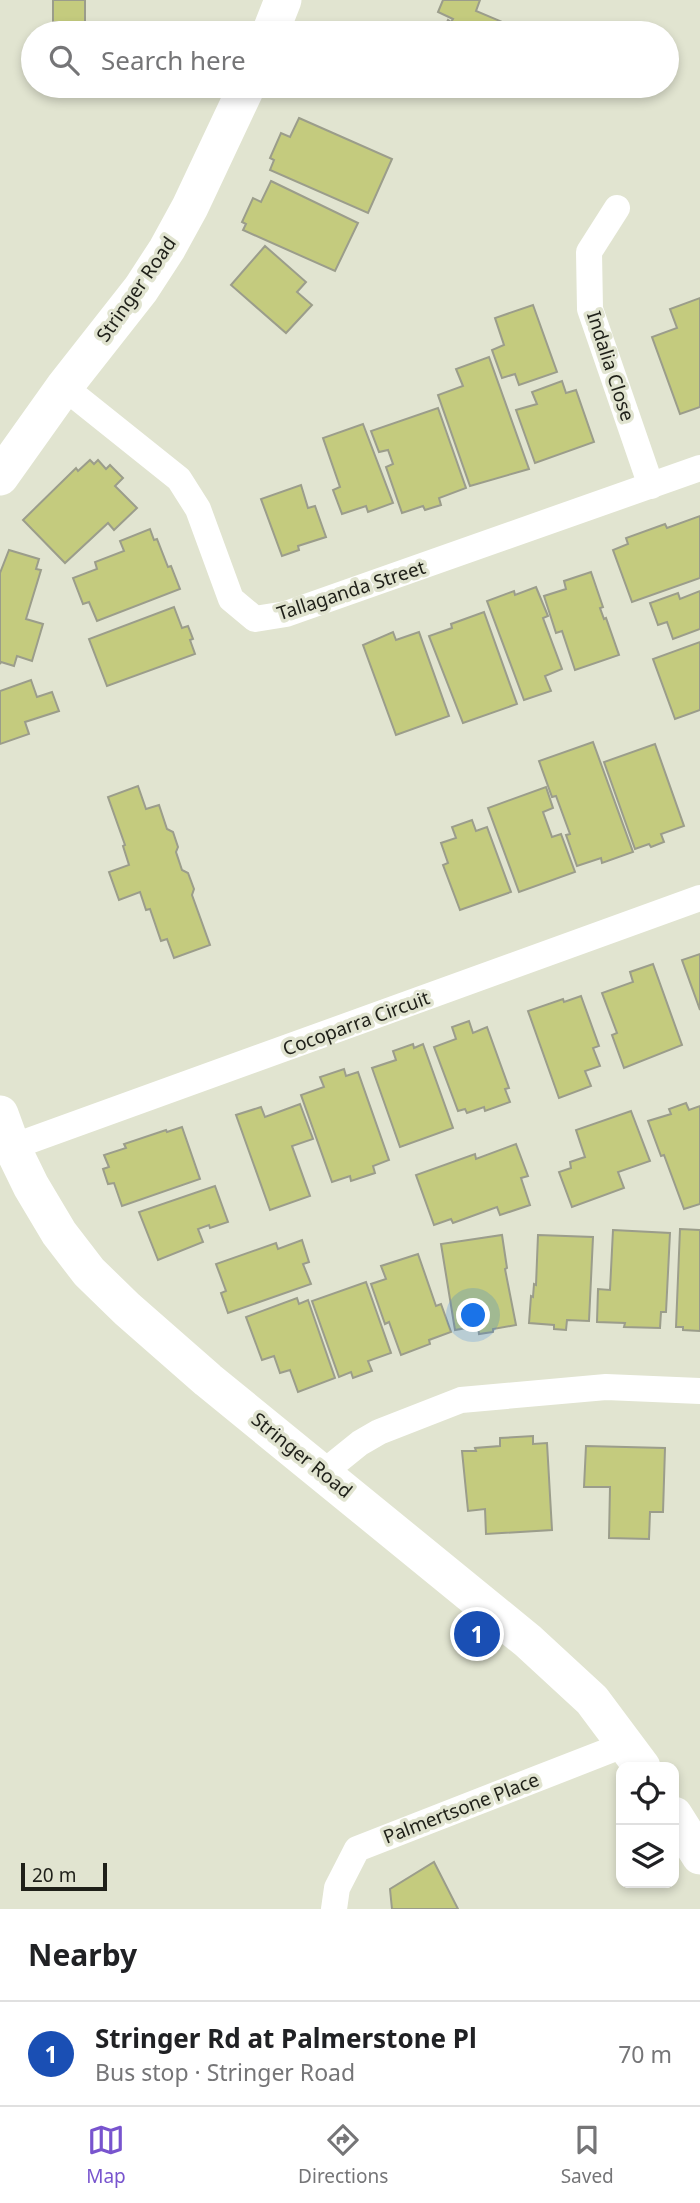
<!DOCTYPE html>
<html lang="en">
<head>
<meta charset="utf-8">
<style>
	:root { --surface:#fff; --page:#f2f2f2; --text:#202124; --muted:#757577; --line:#e0e0e0; --accent:#7854ce }
	body { margin:0; font-family:"Noto Sans",sans-serif; background:var(--page); color:var(--text) }
	.controls { position:absolute; right:21px; bottom:21px; display:grid; overflow:hidden; border-radius:14px; box-shadow:0 4px 10px #0003 }
	.controls button { width:63px; height:63px; display:grid; place-items:center; padding:0; border:0; border-bottom:2px solid var(--line); background:var(--surface); color:var(--text); font:35px sans-serif }
	.scale { position:absolute; left:21px; bottom:18px; width:86px; box-sizing:border-box; padding-left:7px; border:4px solid #1f2019; border-top:0; font-size:19px; line-height:24px; white-space:nowrap; color:#1f2019; -webkit-text-stroke:5px #e1e4d0; paint-order:stroke }
	.you { position:absolute; left:474px; top:1316px; width:24px; height:24px; margin:-18px; border:5px solid #fff; border-radius:50%; background:#1a73e8; box-shadow:0 0 0 10px #1a73e833 }
	.badge { display:grid; place-items:center; width:46px; height:46px; border-radius:50%; background:var(--accent); color:#fff; font-size:23px; font-weight:700 }
	.pin { position:absolute; translate:-50% -50%; border:4px solid #fff; box-shadow:0 2px 7px #0006 }
	.list { margin:0; padding:0; list-style:none }
	h2 { display:flex; justify-content:space-between; align-items:center; height:91px; margin:0; padding:0 28px; font-size:30px }
	h2 small { font-size:23px; font-weight:400; color:var(--muted) }
	.list li { display:grid; grid-template-columns:46px 1fr auto; gap:21px; align-items:center; box-sizing:border-box; height:105px; padding:0 28px; border-top:2px solid var(--line) }
	.list b { display:block; font-size:26px; white-space:nowrap }
	.list p { margin:0; font-size:23px; white-space:nowrap; color:var(--muted) }
	.list em { font-size:23px; font-style:normal; color:var(--muted) }
	.icon { flex:none; width:38px; height:38px; fill:none; stroke:currentColor; stroke-width:2; stroke-linecap:round; stroke-linejoin:round }
	.map { position:relative; flex:none; width:700px; height:1909px; overflow:hidden }
	.search { position:absolute; background:var(--surface); box-shadow:0 4px 10px #0003; left:21px; right:21px; top:21px; height:77px; display:flex; align-items:center; gap:18px; box-sizing:border-box; padding:0 24px; border-radius:38px; color:var(--muted); font-size:26px }
	.sheet { height:196px; background:var(--surface) }
	nav { display:flex; justify-content:space-around; align-items:center; box-sizing:border-box; height:98px; border-top:2px solid var(--line); background:var(--surface); font-size:19px; color:var(--muted) }
	nav a { display:grid; justify-items:center; gap:4px }
	nav .on { color:var(--accent) }
	.map>svg:first-child { display:block }
	.building { fill:#c4cb7e; stroke:#9b9d8b; stroke-width:2 }
	.lines { fill:none; stroke-linecap:round; stroke-linejoin:round }
	.street { stroke:#fff; stroke-width:26 }
	.secondary { stroke:#fff; stroke-width:37 }
	.labels { text-anchor:middle; dominant-baseline:central; stroke-width:7; stroke-linejoin:round; paint-order:stroke }
	.street-label { font-size:19px; fill:#1f2019; stroke:#e1e4d0 }
</style>
</head>
<body>
<div class="map">
<svg width="700" height="1909" viewBox="0 0 700 1909">
	<rect width="100%" height="100%" fill="#e1e4d0"/>
	<g class="building">
		<path d="M53 0H85V23L53 22Z"/>
		<path d="M443 0H480L476 11 519 29 517 33H442L448 20 451 22 453 19 438 12Z"/>
		<path d="M299 118 392 159 368 213 270 170 274 160 270 158 281 133 290 137Z"/>
		<path d="M271 181 358 223 335 271 243 230 246 224 242 222 253 198 261 202Z"/>
		<path d="M265 246 306 282 297 292 312 305 286 333 231 285Z"/>
		<path d="M700 298V407L680 414 652 337 677 328 670 309Z"/>
		<path d="M533 305 557 372 519 385 515 374 502 378 492 350 504 345 495 318Z"/>
		<path d="M489 357 529 469 470 486 438 395 463 386 456 369Z"/>
		<path d="M562 381 566 393 576 390 594 442 535 463 516 410 537 404 532 392Z"/>
		<path d="M438 408 466 488 439 498 441 505 425 510 423 506 402 513 386 467 393 464 388 450 379 452 371 431Z"/>
		<path d="M363 424 393 503 368 512 366 506 342 514 333 490 340 487 323 438Z"/>
		<path d="M90 460 94 464 98 460 106 469 110 465 123 478 115 486 137 508 114 530 108 523 65 563 23 520 76 468 78 471Z"/>
		<path d="M301 485 308 508 315 506 326 537 298 546 299 550 282 556 261 499Z"/>
		<path d="M700 516V578L632 602 613 550 628 544 626 538 665 524 667 528Z"/>
		<path d="M150 529 154 540 157 539 168 567 171 566 180 589 97 621 89 602 83 604 73 578 97 569 95 562 124 551 120 541Z"/>
		<path d="M9 550 39 559 36 569 41 570 26 619 43 624 32 661 17 656 14 666 1 662 0 664V573Z"/>
		<path d="M591 572 603 607 600 608 604 619 606 618 619 655 575 670 562 631 556 633 544 596 566 589 564 581Z"/>
		<path d="M536 587 548 616 543 618 562 669 545 676 551 691 524 700 487 601 514 591 515 595Z"/>
		<path d="M700 591V629L673 639 667 622 658 625 650 603 678 593 680 599Z"/>
		<path d="M174 607 182 628 188 626 193 639 190 640 195 654 107 686 89 639Z"/>
		<path d="M484 612 517 704 463 723 429 636 452 628 451 624Z"/>
		<path d="M393 632 396 640 419 632 449 716 396 735 363 645Z"/>
		<path d="M700 642V710L675 719 653 659Z"/>
		<path d="M31 680 37 697 52 692 59 711 25 722 29 734 0 744V691Z"/>
		<path d="M593 742 633 852 602 863 601 858 577 866 566 835 570 834 556 796 552 797 539 761Z"/>
		<path d="M655 744 684 826 661 834 664 842 651 847 649 844 635 849 604 762Z"/>
		<path d="M138 786 146 809 159 805 167 829 173 832 178 847 176 852 182 870 188 873 194 889 192 895 210 945 174 958 167 939 161 941 150 909 146 910 140 892 119 900 109 872 129 865 123 846 125 845 108 797Z"/>
		<path d="M546 787 553 808 543 812 552 837 561 834 575 872 519 892 488 808Z"/>
		<path d="M472 820 476 831 487 827 511 892 460 910 443 865 448 863 441 843 456 838 452 827Z"/>
		<path d="M700 954V1010L682 960Z"/>
		<path d="M653 964 682 1045 624 1068 612 1035 617 1033 602 993 633 982 630 972Z"/>
		<path d="M581 996 599 1046 593 1048 600 1066 585 1071 591 1086 559 1098 528 1011 563 999 564 1002Z"/>
		<path d="M469 1021 473 1033 487 1027 509 1088 505 1089 510 1102 485 1111 484 1107 467 1113 465 1109 458 1111 434 1047 456 1039 452 1027Z"/>
		<path d="M413 1044 414 1048 423 1044 453 1128 400 1147 372 1068 396 1060 393 1051Z"/>
		<path d="M344 1069 346 1076 358 1072 389 1160 373 1166 375 1173 351 1181 350 1176 332 1182 301 1095 324 1087 320 1077Z"/>
		<path d="M686 1103 689 1110 700 1106V1204L684 1209 664 1155 661 1156 648 1121 671 1114 669 1109Z"/>
		<path d="M300 1104 313 1139 292 1146 310 1196 270 1210 236 1115 261 1107 265 1117Z"/>
		<path d="M631 1111 650 1161 618 1172 624 1188 572 1207 559 1172 571 1168 570 1162 585 1157 576 1130Z"/>
		<path d="M182 1127 200 1179 122 1206 114 1183 108 1184 103 1169 109 1167 104 1155 126 1148 124 1144 166 1130 167 1132Z"/>
		<path d="M516 1144 528 1176 521 1178 530 1205 500 1215 497 1207 453 1223 451 1219 434 1225 416 1175 475 1154 476 1159Z"/>
		<path d="M215 1186 228 1222 210 1228 209 1225 198 1229 203 1242 158 1260 139 1212Z"/>
		<path d="M680 1229 700 1230V1331L683 1330V1327H676Z"/>
		<path d="M613 1230 670 1233 666 1312H661L660 1328 624 1327 625 1323 597 1322 598 1289 610 1290Z"/>
		<path d="M502 1235 507 1268 505 1269 516 1325 493 1329V1332L479 1334 478 1326 455 1330 441 1244Z"/>
		<path d="M538 1235 593 1237 589 1321 567 1320 566 1330 554 1329V1325L529 1323 531 1296 533 1297 534 1284 536 1285Z"/>
		<path d="M302 1240 309 1262 303 1264 311 1284 228 1313 221 1293 226 1291 216 1264 276 1243 278 1249Z"/>
		<path d="M418 1254 436 1306 441 1304 451 1332 429 1340 430 1344 401 1355 389 1322 385 1324 371 1284 386 1279 381 1266Z"/>
		<path d="M366 1282 391 1353 368 1361 372 1371 353 1378 351 1372 339 1377 312 1301Z"/>
		<path d="M297 1298 299 1304 308 1300 335 1378 298 1392 290 1370 280 1373 274 1356 262 1360 246 1317Z"/>
		<path d="M533 1436V1444L547 1443 552 1530 486 1534 485 1509 468 1511 462 1451H476L475 1448 500 1446V1438Z"/>
		<path d="M586 1446 665 1448 663 1512H650L649 1539 609 1538 610 1487H584Z"/>
		<path d="M434 1862 458 1909H392L390 1889Z"/>
	</g>
	<g class="lines">
		<g class="street">
			<path d="M617 208 589 252 590 309 651 486"/>
			<path d="M64 387 179 479 198 509 231 599 255 619 286 614 700 468"/>
			<path d="M12 1147 700 898"/>
			<path d="M324 1472 360 1443 379 1432 461 1400 606 1387 700 1391"/>
			<path d="M334 1909 337 1888 357 1849 626 1744"/>
		</g>
		<g class="secondary">
			<path d="M270 33 283 0"/>
			<path d="M0 477 64 387 141 289 167 249 190 207 247 86"/>
			<path d="M0 1114 12 1147 31 1186 59 1233 89 1272 127 1309 208 1380 528 1641 592 1700 642 1767"/>
			<path d="M674 1815 700 1856"/>
		</g>
	</g>
	<g class="labels">
		<g class="street-label">
			<text transform="translate(136 289) rotate(-55)">Stringer Road</text>
			<text transform="translate(611 366) rotate(72)">Indalia Close</text>
			<text transform="translate(351 590) rotate(-18)">Tallaganda Street</text>
			<text transform="translate(356 1023) rotate(-20)">Cocoparra Circuit</text>
			<text transform="translate(302 1455) rotate(39)">Stringer Road</text>
			<text transform="translate(461 1808) rotate(-21)">Palmertsone Place</text>
		</g>
	</g>
</svg>
<div class="controls">
<button><svg class="icon" aria-label="locate" viewBox="0 0 24 24"><circle cx="12" cy="12" r="6"/><path d="M12 2v4M12 18v4M2 12h4M18 12h4"/></svg></button>
<button><svg class="icon" aria-label="layers" viewBox="0 0 24 24"><path d="M12 4l9 5-9 5-9-5zM3 14l9 5 9-5"/></svg></button>
</div>
<div class="scale">20 m</div>
<div class="you"></div>
<div class="pin badge" style="left:477px;top:1634px;background:#1a4fb4">1</div>
<div class="search"><svg class="icon" aria-label="search" viewBox="0 0 24 24"><circle cx="10" cy="10" r="6"/><path d="M15 15l6 6"/></svg>Search here</div>
</div>
<section class="sheet">
<h2>Nearby<small></small></h2>
<ul class="list">
<li><span class="badge" style="background:#1a4fb4">1</span><div><b>Stringer Rd at Palmerstone Pl</b><p>Bus stop · Stringer Road</p></div><em>70 m</em></li>
</ul>
</section>
<nav>
<a class="on"><svg class="icon" aria-label="map" viewBox="0 0 24 24"><path d="M3 6l6-2 6 2 6-2v14l-6 2-6-2-6 2zM9 4v14M15 6v14"/></svg>Map</a>
<a><svg class="icon" aria-label="directions" viewBox="0 0 24 24"><path d="M12 3l9 9-9 9-9-9zM9 14v-3h6M13 9l2 2-2 2"/></svg>Directions</a>
<a><svg class="icon" aria-label="saved" viewBox="0 0 24 24"><path d="M7 4h10v16l-5-4-5 4z"/></svg>Saved</a>
</nav>
</body>
</html>
